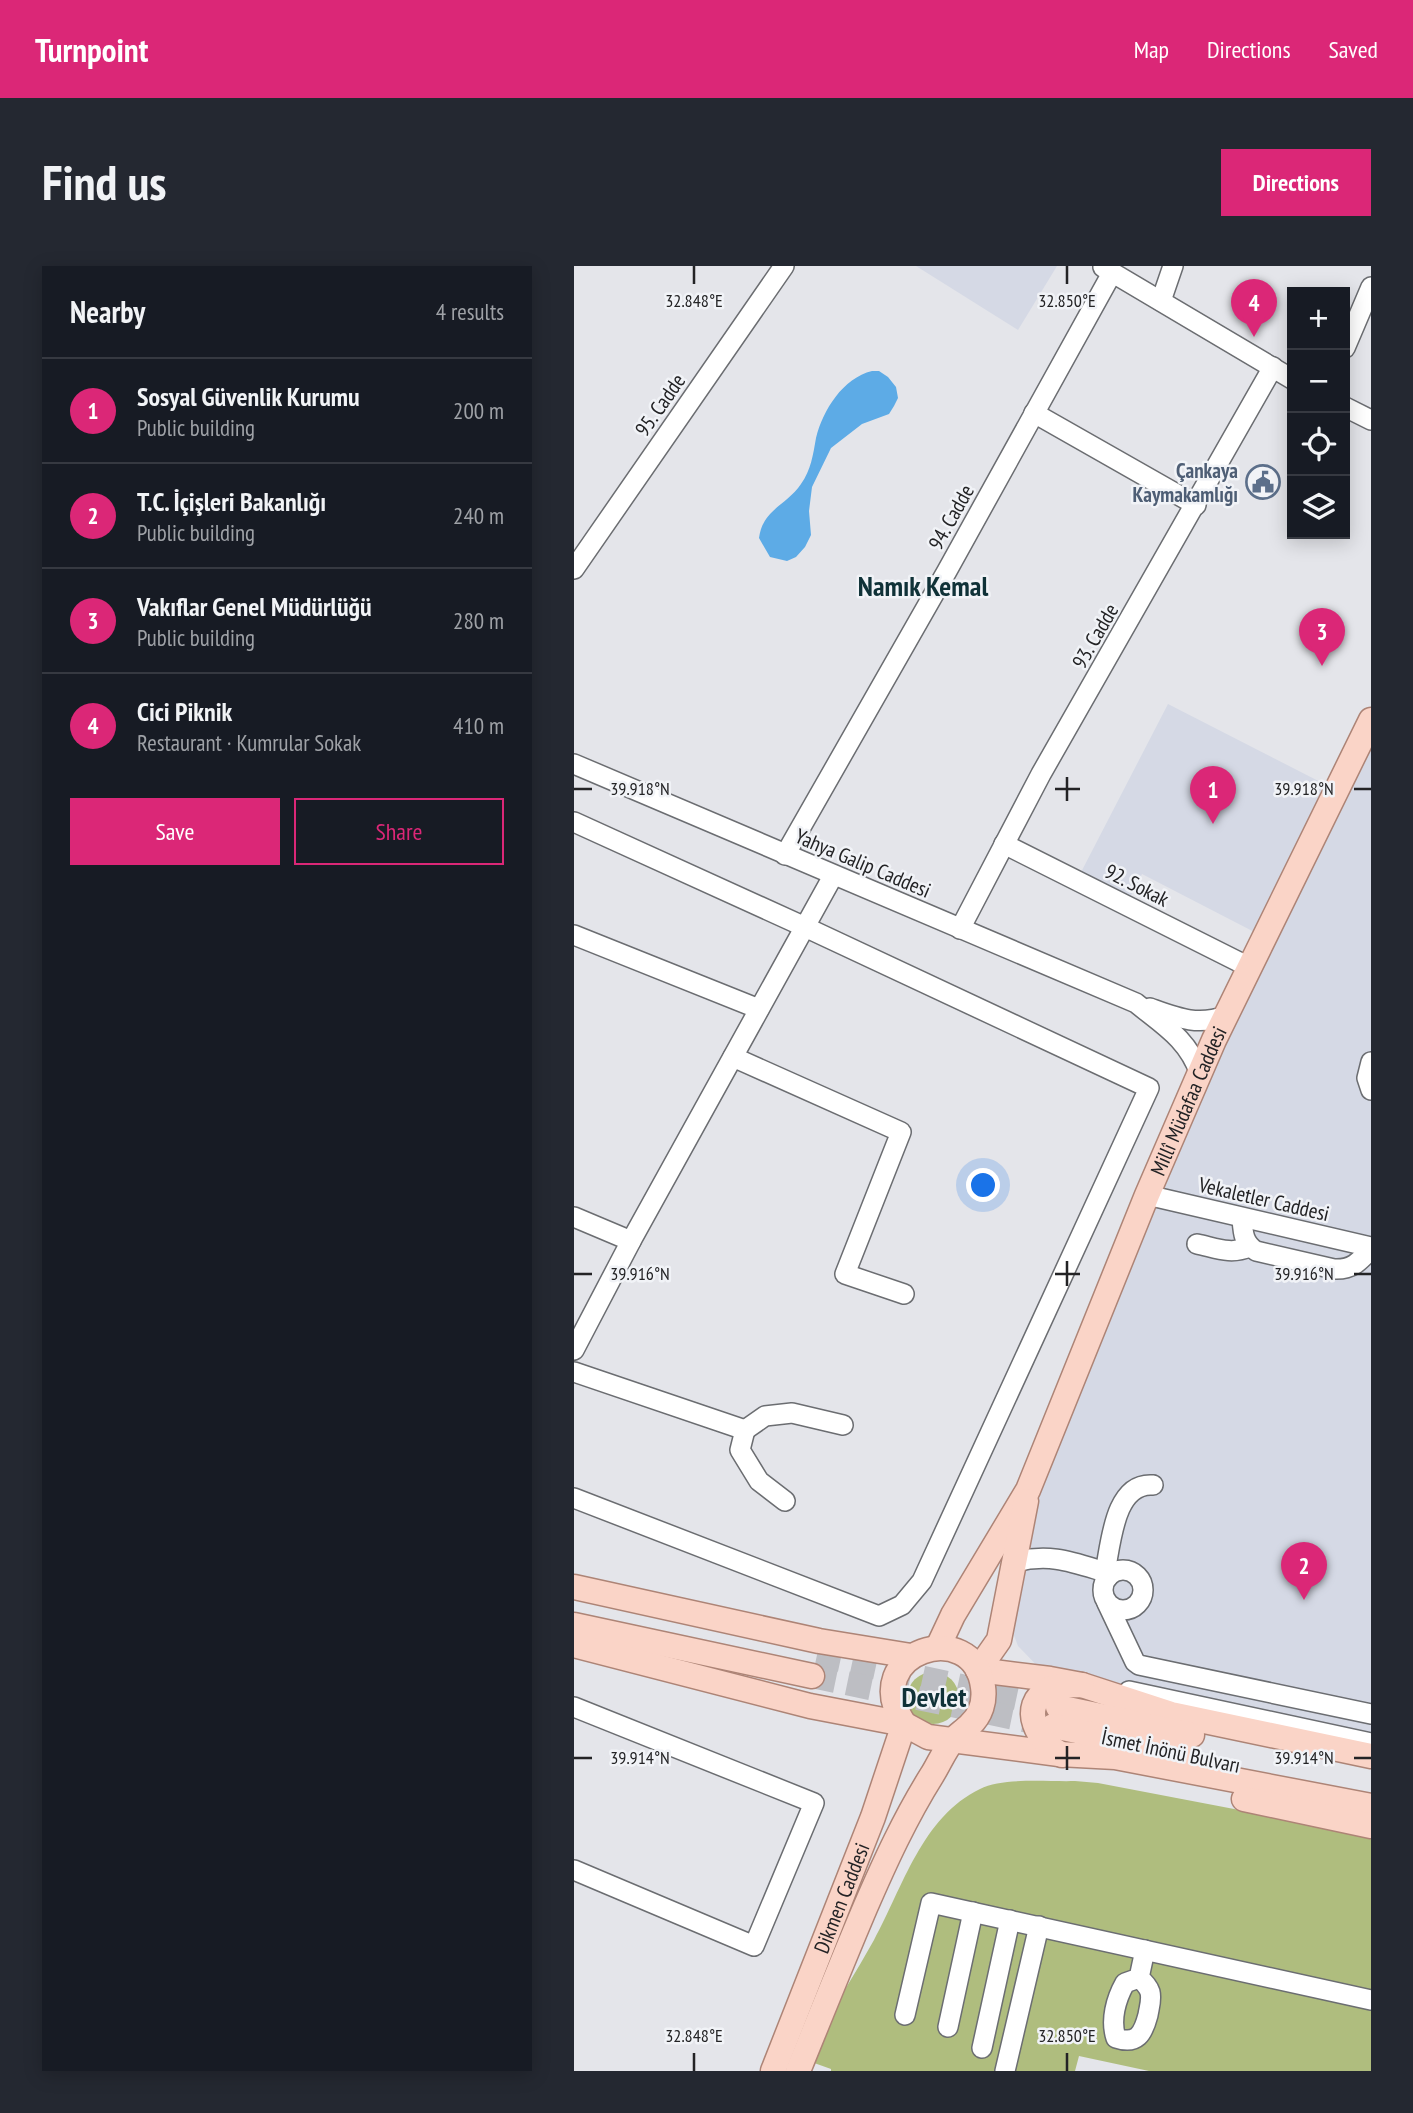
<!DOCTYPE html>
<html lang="en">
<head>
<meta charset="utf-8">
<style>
	:root { --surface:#171b24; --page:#242831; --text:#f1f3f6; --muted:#9ea1a6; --line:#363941; --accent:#db2777 }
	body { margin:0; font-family:"PT Sans Narrow",sans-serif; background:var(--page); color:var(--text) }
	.controls { position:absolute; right:21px; top:21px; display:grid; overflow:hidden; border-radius:0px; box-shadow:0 4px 18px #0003 }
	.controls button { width:63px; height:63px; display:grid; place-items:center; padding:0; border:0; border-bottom:2px solid var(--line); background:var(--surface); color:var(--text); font:35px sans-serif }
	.you { position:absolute; left:410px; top:920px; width:24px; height:24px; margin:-18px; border:5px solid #fff; border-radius:50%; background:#1a73e8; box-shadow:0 0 0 10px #1a73e833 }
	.badge { display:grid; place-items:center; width:46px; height:46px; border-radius:50%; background:var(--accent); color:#fff; font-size:23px; font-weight:700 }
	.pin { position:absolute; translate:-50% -58px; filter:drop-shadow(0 2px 4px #0008) }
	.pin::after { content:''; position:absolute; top:37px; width:24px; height:21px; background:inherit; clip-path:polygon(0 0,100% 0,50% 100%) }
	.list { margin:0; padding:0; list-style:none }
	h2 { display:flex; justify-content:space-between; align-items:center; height:91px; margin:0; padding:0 28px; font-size:30px }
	h2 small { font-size:23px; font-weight:400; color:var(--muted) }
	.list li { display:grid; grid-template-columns:46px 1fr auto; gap:21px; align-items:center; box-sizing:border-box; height:105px; padding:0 28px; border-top:2px solid var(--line) }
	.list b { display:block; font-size:26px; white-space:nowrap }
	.list p { margin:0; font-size:23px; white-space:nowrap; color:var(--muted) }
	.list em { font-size:23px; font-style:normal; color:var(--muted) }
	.actions { display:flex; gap:14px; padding:21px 28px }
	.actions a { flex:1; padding:16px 0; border:2px solid var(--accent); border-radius:0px; text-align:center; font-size:24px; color:var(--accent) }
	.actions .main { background:var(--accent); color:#fff }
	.icon { flex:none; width:38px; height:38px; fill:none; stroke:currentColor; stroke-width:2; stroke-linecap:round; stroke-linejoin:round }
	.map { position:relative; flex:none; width:797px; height:1805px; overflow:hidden; border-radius:0px }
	header { display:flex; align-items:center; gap:42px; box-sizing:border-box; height:98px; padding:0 35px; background:var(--accent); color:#fff }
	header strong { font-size:33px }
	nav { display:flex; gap:38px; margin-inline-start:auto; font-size:24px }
	.intro { display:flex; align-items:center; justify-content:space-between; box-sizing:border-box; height:168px; padding:0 42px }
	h1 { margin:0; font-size:49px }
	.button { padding:18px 32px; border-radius:0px; background:var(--accent); color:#fff; font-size:24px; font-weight:700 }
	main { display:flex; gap:42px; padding:0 42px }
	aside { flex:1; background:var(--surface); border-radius:0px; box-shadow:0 4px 18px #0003 }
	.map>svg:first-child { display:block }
	.built { fill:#d5d9e5 }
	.green { fill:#afbd7e }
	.water { fill:#5dabe6 }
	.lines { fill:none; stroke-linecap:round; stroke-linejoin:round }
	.major-tunnel { stroke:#bdbec3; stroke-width:24; stroke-dasharray:24 12; stroke-linecap:butt }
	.minor-casing { stroke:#6b6d71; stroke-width:22 }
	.major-casing { stroke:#ad8476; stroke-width:27 }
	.minor { stroke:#fff; stroke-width:19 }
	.major { stroke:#fad4c7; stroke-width:24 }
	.ticks { fill:none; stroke:#232325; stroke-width:2.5 }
	.labels { text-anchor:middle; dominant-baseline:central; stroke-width:5; stroke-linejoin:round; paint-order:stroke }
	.street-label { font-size:21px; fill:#232325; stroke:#f1f3f7 }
	.service-label { font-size:21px; font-weight:bold; fill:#4e5e75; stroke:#f1f3f7; text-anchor:end }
	.district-label { font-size:28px; font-weight:bold; fill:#103238; stroke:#f1f3f7 }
	.ticks-label { font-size:18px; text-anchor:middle; fill:#232325; stroke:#f1f3f7; stroke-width:5; stroke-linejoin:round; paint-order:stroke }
</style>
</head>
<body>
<header>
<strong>Turnpoint</strong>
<nav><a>Map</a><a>Directions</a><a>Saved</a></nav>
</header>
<div class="intro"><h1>Find us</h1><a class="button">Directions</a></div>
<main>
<aside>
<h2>Nearby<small>4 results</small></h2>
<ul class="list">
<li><span class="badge">1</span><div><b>Sosyal Güvenlik Kurumu</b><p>Public building</p></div><em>200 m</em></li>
<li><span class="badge">2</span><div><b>T.C. İçişleri Bakanlığı</b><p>Public building</p></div><em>240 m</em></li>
<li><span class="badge">3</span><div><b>Vakıflar Genel Müdürlüğü</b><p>Public building</p></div><em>280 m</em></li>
<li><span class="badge">4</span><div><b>Cici Piknik</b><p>Restaurant · Kumrular Sokak</p></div><em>410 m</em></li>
</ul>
<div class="actions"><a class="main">Save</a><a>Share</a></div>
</aside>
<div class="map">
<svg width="797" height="1805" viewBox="0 0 797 1805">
	<rect width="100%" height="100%" fill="#e4e5ea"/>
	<g class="built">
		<path d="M342 0H483L444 64Z"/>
		<path d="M594 438 762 524 797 454V1477L476 1413 444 1380 438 1364 450 1251 690 671 568 608 552 639 503 614Z"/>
	</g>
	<g class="green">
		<circle cx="359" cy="1432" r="26"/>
		<path d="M501 1515 524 1517 749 1560 797 1572V1805H575L505 1790 501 1805H257V1803L229 1793C252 1753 278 1714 300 1674 329 1621 348 1551 406 1523 429 1511 475 1516 501 1515Z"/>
	</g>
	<path class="water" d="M298 105H305L314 111 322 121 324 132 320 140 315 148 288 158 257 182 238 221 235 245 237 269 231 281 222 291 213 295 196 291 185 272C189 243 212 240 227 218 237 204 239 189 242 172 249 144 269 112 298 105Z"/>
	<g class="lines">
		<g class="major-tunnel">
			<path d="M243 1389 480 1440"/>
			<path d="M238 1410 479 1460"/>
		</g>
		<g class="minor-casing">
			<g id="minor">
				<path d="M529 1 718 113"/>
				<path d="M587 35 599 0"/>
				<path d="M771 82 797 21"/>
				<path d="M771 141 797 154"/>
				<path d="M460 147 622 239"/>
				<path d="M0 303 210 0"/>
				<path d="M0 498 562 737C589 759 614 773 626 808"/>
				<path d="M0 556 231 661 575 822 348 1315 328 1339 305 1350 0 1232"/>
				<path d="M430 578 675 701"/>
				<path d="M211 589 373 305 538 7"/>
				<path d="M386 663 467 508 699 101"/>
				<path d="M0 669 185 743"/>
				<path d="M576 742C604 752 623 760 652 750"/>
				<path d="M159 791 327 866 271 1008 330 1028"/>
				<path d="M797 796 793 812 797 824"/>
				<path d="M573 929 797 981"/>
				<path d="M0 951 57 975"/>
				<path d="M668 952C669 966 669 977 682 985L760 1003C778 1004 785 996 797 983"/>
				<path d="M623 978C642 982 657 989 675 981"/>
				<path d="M0 1084 57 975 259 610"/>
				<path d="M0 1106 171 1164 166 1184 185 1215 211 1235"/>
				<path d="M171 1164 191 1150 218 1147 269 1159"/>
				<path d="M441 1296C476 1287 498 1296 531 1306L534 1311"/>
				<circle cx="549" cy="1324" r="20"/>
				<path d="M531 1306C537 1278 540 1216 579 1219"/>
				<path d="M533 1337 561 1396 565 1399 797 1448"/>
				<path d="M555 1425 797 1477"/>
				<path d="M0 1441 240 1537 180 1680 0 1604"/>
				<path d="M565 1712C570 1716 574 1720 576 1726 578 1734 575 1742 574 1749 569 1768 563 1779 542 1772 536 1754 542 1733 551 1717L565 1712 571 1684"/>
				<path d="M331 1749 357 1637 797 1734"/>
				<path d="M374 1761 399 1646"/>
				<path d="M408 1782 436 1654"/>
				<path d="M431 1805 465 1660"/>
			</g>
		</g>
		<g class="major-casing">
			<g id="major">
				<path d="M0 1321 245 1375 337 1390"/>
				<path d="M0 1359 238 1410"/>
				<path d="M0 1379 236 1440 330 1458 354 1471 485 1488 541 1491 797 1540"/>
				<path id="s1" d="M364 1381 379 1349 454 1224 573 929 640 774 797 454"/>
				<path d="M404 1404 476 1413 508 1419 597 1448 797 1490"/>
				<path d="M404 1404 425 1374 452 1235"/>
				<path d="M484 1441 618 1469"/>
				<path d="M479 1460 612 1488"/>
				<path d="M488 1489C465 1477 443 1440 475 1423 484 1418 498 1420 508 1419"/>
				<path d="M670 1533 797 1560"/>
				<path id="s2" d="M199 1805 299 1551 330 1458"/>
				<path d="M224 1805C246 1751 268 1696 291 1642 311 1596 331 1552 358 1509 365 1498 371 1483 380 1473 385 1468 391 1464 396 1459 407 1449 411 1435 409 1421 400 1350 283 1385 330 1458"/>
			</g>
		</g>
		<use href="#minor" class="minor"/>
		<use href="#major" class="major"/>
	</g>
	<path class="ticks" d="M120 0V18M493 0V18M493 511V535M0 523H18M481 523H506M780 523H797M493 995V1020M0 1008H18M481 1008H506M780 1008H797M493 1480V1504M0 1492H18M481 1492H506M780 1492H797M120 1787V1805M493 1787V1805"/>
	<defs>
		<g id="civic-ring" transform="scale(1.75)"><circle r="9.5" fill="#f1f3f7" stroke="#5c6f8a" stroke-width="1.5"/><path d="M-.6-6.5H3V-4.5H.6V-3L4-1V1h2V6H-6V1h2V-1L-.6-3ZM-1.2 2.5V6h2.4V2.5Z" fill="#5c6f8a"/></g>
	</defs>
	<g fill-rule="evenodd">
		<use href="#civic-ring" x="689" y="216"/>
	</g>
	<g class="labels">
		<g class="street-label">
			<text transform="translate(86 139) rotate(-55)">95. Cadde</text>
			<text transform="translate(377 251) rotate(-61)">94. Cadde</text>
			<text transform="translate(521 370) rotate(-60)">93. Cadde</text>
			<text transform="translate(289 597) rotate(23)">Yahya Galip Caddesi</text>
			<text transform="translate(563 619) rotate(27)">92. Sokak</text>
			<text stroke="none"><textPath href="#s1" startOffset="602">Millî Müdafaa Caddesi</textPath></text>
			<text transform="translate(690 933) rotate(13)">Vekaletler Caddesi</text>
			<text transform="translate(597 1485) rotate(12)">İsmet İnönü Bulvarı</text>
			<text stroke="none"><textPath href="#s2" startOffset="186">Dikmen Caddesi</textPath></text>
		</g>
		<g class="service-label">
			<text x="664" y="204">Çankaya<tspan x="664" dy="24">Kaymakamlığı</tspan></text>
		</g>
		<g class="district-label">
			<text x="349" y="319">Namık Kemal</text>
			<text x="360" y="1430">Devlet</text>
		</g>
	</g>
	<g class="ticks-label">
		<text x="120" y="41">32.848°E</text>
		<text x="493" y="41">32.850°E</text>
		<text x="66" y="529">39.918°N</text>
		<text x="730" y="529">39.918°N</text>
		<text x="66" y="1014">39.916°N</text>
		<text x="730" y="1014">39.916°N</text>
		<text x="66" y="1498">39.914°N</text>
		<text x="730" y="1498">39.914°N</text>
		<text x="120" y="1776">32.848°E</text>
		<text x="493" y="1776">32.850°E</text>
	</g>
</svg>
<div class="controls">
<button>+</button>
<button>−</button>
<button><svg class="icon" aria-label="locate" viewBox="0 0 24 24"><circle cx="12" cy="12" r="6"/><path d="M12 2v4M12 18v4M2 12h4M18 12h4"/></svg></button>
<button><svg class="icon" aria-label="layers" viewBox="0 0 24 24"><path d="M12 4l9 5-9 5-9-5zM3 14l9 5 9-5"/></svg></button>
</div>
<div class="you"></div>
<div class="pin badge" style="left:639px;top:558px">1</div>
<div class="pin badge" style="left:730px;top:1334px">2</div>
<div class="pin badge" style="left:748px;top:400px">3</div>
<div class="pin badge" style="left:680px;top:71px">4</div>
</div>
</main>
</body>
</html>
